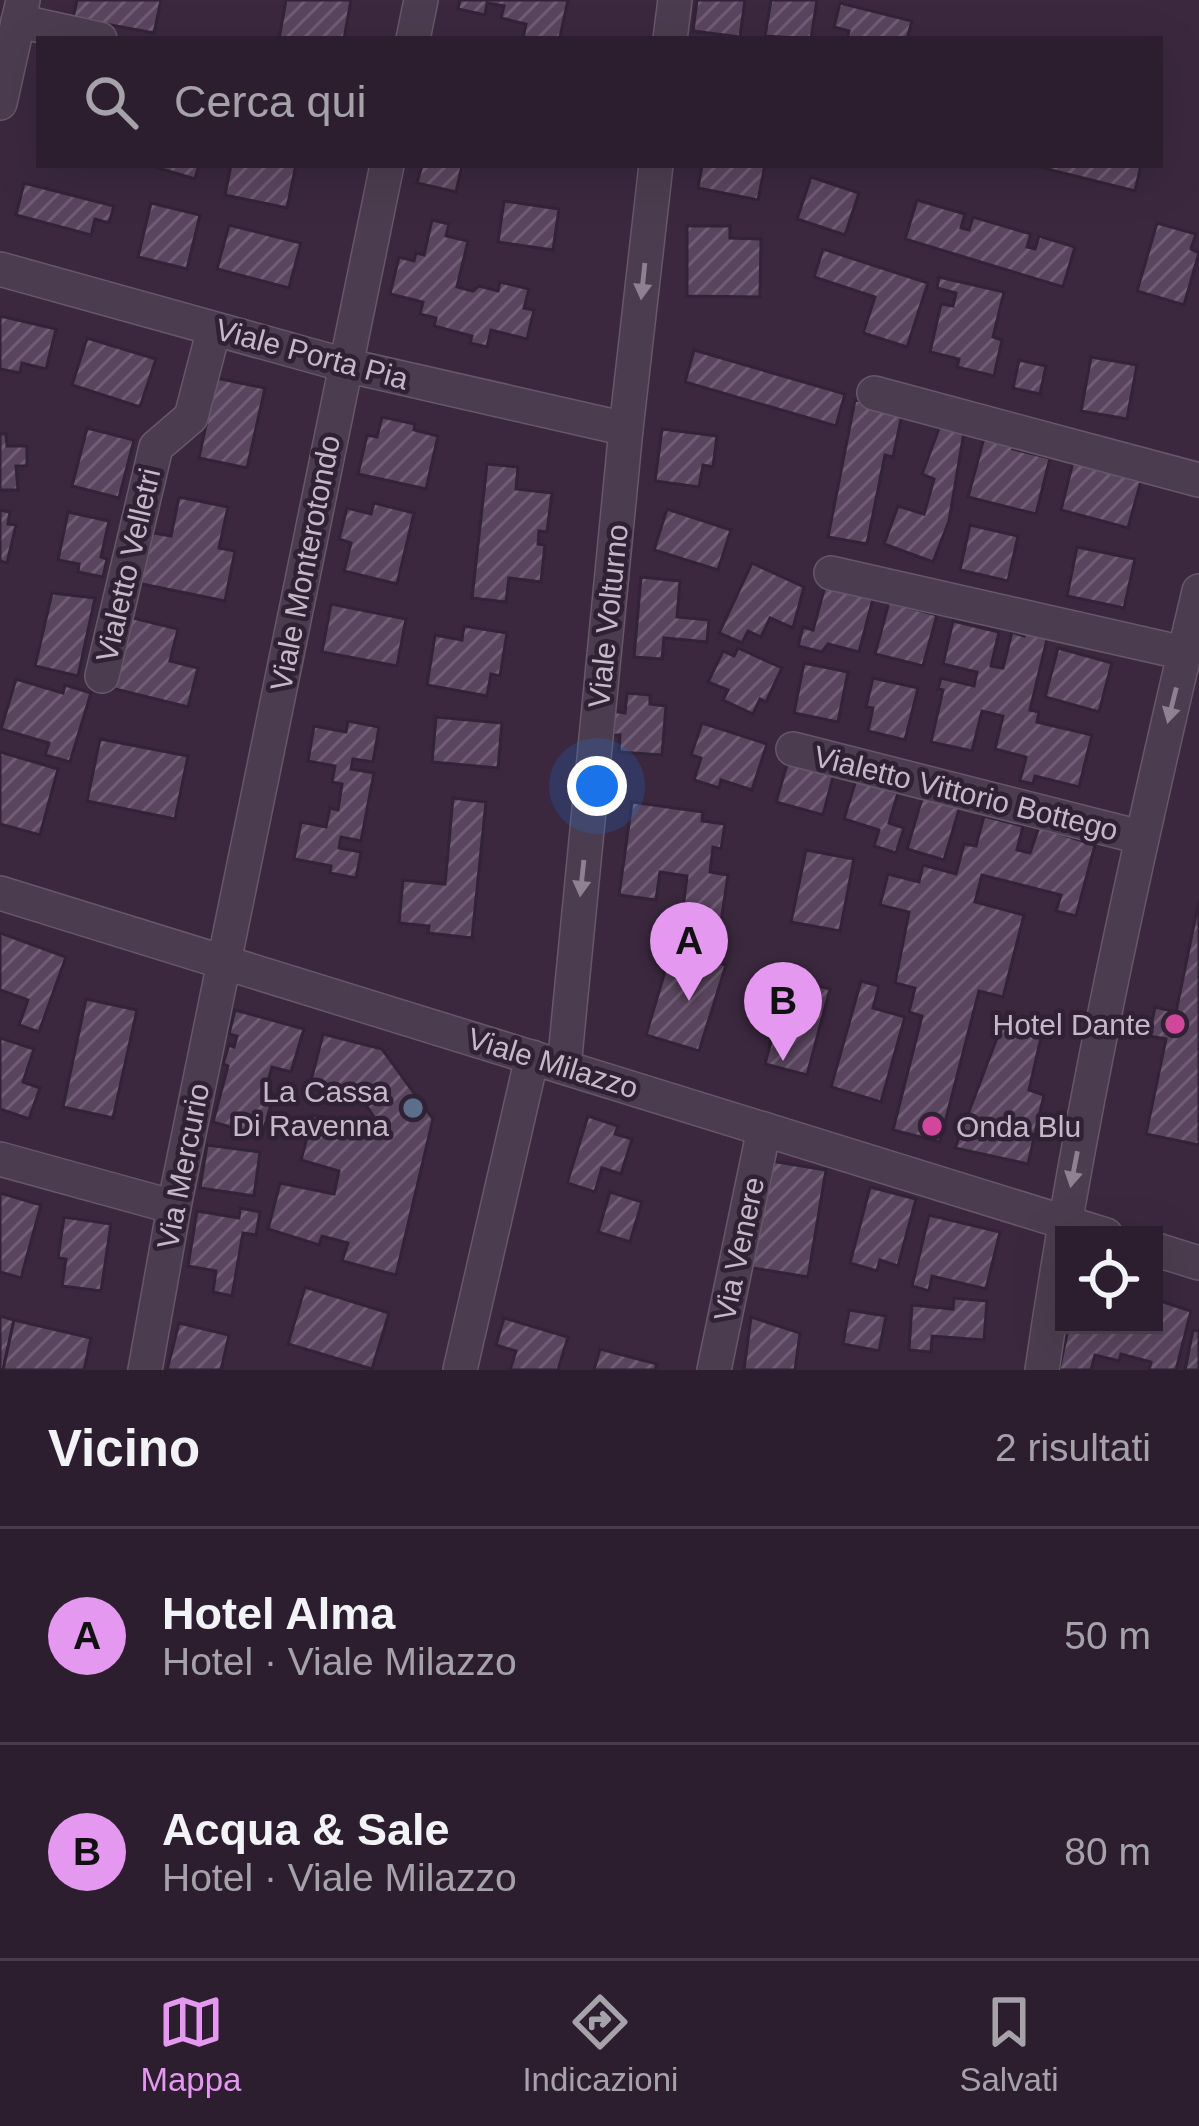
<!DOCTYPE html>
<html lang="it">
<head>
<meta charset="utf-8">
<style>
	:root { --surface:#2c1e2f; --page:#342737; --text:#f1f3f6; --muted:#a6a2aa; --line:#483c4b; --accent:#e498ef }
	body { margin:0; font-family:Helvetica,sans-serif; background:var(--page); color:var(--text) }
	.controls { position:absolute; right:36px; bottom:36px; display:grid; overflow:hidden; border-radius:0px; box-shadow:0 12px 48px #0002 }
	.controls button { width:108px; height:108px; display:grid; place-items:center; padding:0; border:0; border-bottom:3px solid var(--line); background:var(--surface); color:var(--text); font:60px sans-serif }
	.you { position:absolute; left:597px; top:786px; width:42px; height:42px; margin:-30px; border:9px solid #fff; border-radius:50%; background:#1a73e8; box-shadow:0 0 0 18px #1a73e833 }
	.badge { display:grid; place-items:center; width:78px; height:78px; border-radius:50%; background:var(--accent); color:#111; font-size:39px; font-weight:700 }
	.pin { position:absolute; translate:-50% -99px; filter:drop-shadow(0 3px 6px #0008) }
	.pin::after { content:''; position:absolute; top:63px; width:42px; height:36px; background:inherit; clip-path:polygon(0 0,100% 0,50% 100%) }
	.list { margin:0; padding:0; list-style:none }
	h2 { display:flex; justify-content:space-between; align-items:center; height:156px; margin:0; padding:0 48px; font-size:51px }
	h2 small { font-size:39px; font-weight:400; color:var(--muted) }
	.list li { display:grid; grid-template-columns:78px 1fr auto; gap:36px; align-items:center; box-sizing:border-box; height:216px; padding:0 48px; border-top:3px solid var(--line) }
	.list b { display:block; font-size:45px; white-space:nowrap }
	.list p { margin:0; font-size:39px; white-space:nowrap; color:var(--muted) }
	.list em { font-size:39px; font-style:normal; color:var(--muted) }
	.icon { flex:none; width:66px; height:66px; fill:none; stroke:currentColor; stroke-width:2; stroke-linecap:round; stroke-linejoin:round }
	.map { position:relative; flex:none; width:1199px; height:1370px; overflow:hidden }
	.search { position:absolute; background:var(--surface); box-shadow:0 12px 48px #0002; left:36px; right:36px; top:36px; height:132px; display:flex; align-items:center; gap:30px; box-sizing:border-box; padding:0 42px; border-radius:0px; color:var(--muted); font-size:45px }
	.sheet { height:588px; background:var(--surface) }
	nav { display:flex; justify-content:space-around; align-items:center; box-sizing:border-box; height:168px; border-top:3px solid var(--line); background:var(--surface); font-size:33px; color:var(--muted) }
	nav a { display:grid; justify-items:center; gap:6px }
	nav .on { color:var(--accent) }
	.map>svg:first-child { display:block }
	.building { fill:url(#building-hatch); stroke:#332336; stroke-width:3 }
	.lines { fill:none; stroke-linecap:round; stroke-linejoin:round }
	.minor-casing { stroke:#675769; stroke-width:36 }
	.minor { stroke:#4c3c4f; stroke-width:33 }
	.oneway { fill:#908092 }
	.hotel-dot { fill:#d1479c; stroke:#312134; stroke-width:4.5 }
	.service-dot { fill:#5c6f8a; stroke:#312134; stroke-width:4.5 }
	.labels { text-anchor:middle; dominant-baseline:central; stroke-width:9; stroke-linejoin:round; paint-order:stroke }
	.street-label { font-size:30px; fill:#c7b8c9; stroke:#312134 }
	.poi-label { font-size:30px; fill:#c7b8c9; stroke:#312134; text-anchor:end }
</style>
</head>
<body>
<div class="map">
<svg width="1199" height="1370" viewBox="0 0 1199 1370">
	<defs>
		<pattern id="building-hatch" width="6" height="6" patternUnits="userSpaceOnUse" patternTransform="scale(3)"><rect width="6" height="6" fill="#5a455e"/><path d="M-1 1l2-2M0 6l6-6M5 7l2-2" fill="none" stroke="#705e74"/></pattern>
	</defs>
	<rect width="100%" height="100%" fill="#3b283f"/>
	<g class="building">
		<path d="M77 0H161L154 33 73 18Z"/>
		<path d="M286 0H351L344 39H279Z"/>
		<path d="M460 0H568L560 37 571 39H523L526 24 501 18 504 6 487 3 485 15 458 9Z"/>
		<path d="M697 0H745L740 37 693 31Z"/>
		<path d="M771 0H817L811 39 765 36Z"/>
		<path d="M840 3 912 21 907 39H847L849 31 834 27Z"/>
		<path d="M148 165H199L195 179Z"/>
		<path d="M231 165H296L287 208 225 195Z"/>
		<path d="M422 165H462L456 192 417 183Z"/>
		<path d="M702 165H765L758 200 698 188Z"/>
		<path d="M1031 165H1141L1135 191Z"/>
		<path d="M811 177 859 193 845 235 797 219Z"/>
		<path d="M24 183 114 206 109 223 95 219 91 235 16 215Z"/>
		<path d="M917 200 965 214 961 228 969 230 973 217 1031 234 1027 247 1035 249 1039 236 1075 247 1063 287 905 239Z"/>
		<path d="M504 201 559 209 553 250 498 242Z"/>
		<path d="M151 203 200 215 187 269 138 257Z"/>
		<path d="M432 220 449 224 446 236 468 241 457 287 473 291 479 286 498 291 500 282 529 289 524 308 534 310 527 339 491 330 487 347 470 343 472 336 434 326 436 318 420 314 423 302 390 294 399 257 414 261 416 253 424 255Z"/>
		<path d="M1157 223 1196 234 1191 249 1199 253 1184 305 1137 291Z"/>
		<path d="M229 225 301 243 289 288 217 269Z"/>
		<path d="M687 226H730V238L761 239 760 297 687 296Z"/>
		<path d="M823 249 928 283 907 347 863 333 875 297 814 277Z"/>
		<path d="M939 277 1004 292 993 337 1002 340 994 376 957 367 959 359 930 352 941 304 953 306 956 293 937 288Z"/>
		<path d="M0 316 56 329 46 369 22 363 20 373 0 369Z"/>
		<path d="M87 338 156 359 140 407 72 385Z"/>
		<path d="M694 350 845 394 836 426 685 382Z"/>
		<path d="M1091 357 1137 365 1127 419 1081 411Z"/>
		<path d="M1019 360 1046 366 1040 394 1013 388Z"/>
		<path d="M216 378 265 388 247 468 199 458Z"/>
		<path d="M855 400 903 410 893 457 885 455 867 544 828 537Z"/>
		<path d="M382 417 415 424 414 430 438 436 426 489 358 474 367 435 377 437Z"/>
		<path d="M941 423 964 432 949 521 933 562 884 544 898 506 924 514 934 479 922 474Z"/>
		<path d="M87 428 134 440 119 498 72 486Z"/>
		<path d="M662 429 717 436 713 467 703 465 699 487 655 481Z"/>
		<path d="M0 434H6L7 446H27V466H16L18 490H0Z"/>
		<path d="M985 434 1015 442 1013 449 1050 458 1036 514 968 497Z"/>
		<path d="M1073 462 1141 481 1128 528 1061 510Z"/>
		<path d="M487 464 518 467 516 489 552 493 547 532 539 531 538 544 545 545 541 582 509 578 506 602 472 598Z"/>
		<path d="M179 497 228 507 219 548 235 551 225 601 137 583 148 532 171 536Z"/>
		<path d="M374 503 414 513 397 584 344 571 351 543 339 539 347 508 371 514Z"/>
		<path d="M667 509 731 530 718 570 654 550Z"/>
		<path d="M0 510 10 512 8 524 16 525 7 563 0 561Z"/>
		<path d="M68 512 109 521 101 557 107 559 103 577 78 572 79 564 58 560Z"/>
		<path d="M970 525 1018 536 1008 581 960 570Z"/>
		<path d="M1077 547 1135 559 1124 608 1067 596Z"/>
		<path d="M752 563 804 587 793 628 770 618 761 637 748 631 742 643 719 633Z"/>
		<path d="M641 577 680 581 677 617 709 620 707 642 664 638 662 659 634 657Z"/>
		<path d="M825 586 873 599 859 652 828 644 822 652 798 646 803 627 813 630Z"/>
		<path d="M52 593 95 598 78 676 35 666Z"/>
		<path d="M889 602 937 615 923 666 875 654Z"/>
		<path d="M331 604 406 619 397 666 322 652Z"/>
		<path d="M129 617 178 629 170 661 198 668 188 707 111 688Z"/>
		<path d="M953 621 999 632 991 666 1003 668 1012 632 1024 636 1026 626 1049 631 1030 710 1039 712 1037 722 1092 735 1079 787 1035 776 1033 784 1020 781 1026 757 995 749 1003 716 982 711 972 751 931 742 943 690 938 689 941 678 974 686 977 672 943 664Z"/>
		<path d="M464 626 507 633 500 676 491 674 487 696 427 685 435 635 462 640Z"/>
		<path d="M738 648 782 668 766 702 760 699 753 714 723 700 728 690 708 682 723 651 734 656Z"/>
		<path d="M1058 648 1112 663 1099 712 1045 697Z"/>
		<path d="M804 663 848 672 838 722 794 713Z"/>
		<path d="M873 678 918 688 905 740 868 731 873 708 866 707Z"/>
		<path d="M16 679 63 693 65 685 91 693 70 762 45 755 49 743 1 729Z"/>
		<path d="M627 693 650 695V704L666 706 662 755 619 752 620 735H610L612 711 625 713Z"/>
		<path d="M436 717 502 723 498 768 432 762Z"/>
		<path d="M348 721 379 727 373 762 353 759 351 769 374 773 361 841 341 837 339 848 361 852 356 878 330 873 331 866 294 859 301 822 326 827 330 808 338 810 342 784 332 782 335 766 308 761 314 726 346 732Z"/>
		<path d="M702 723 767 744 752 790 721 780 719 788 694 780 701 758 691 755Z"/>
		<path d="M100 739 188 756 175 819 87 801Z"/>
		<path d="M0 752 58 769 40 835 0 824Z"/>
		<path d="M789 758 836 766 823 815 776 802Z"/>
		<path d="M856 780 898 793 889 823 904 828 896 853 874 846 879 830 844 819Z"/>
		<path d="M923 795 961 803 944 860 907 849Z"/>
		<path d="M453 798 486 802 472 938 428 933 429 926 399 923 403 880 445 884Z"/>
		<path d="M632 802 703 812 702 821 725 824 721 849 713 847 710 872 728 875 721 922 682 916 687 876 660 872 656 900 619 895Z"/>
		<path d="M984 816 1023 826 1017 850 1030 853 1039 827 1095 845 1076 916 1056 911 1061 895 982 875 975 902 1024 915 1003 997 979 991 940 1142 893 1130 922 1016 909 1012 915 988 895 983 909 912 880 905 888 874 919 882 923 865 956 874 964 844 976 846Z"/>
		<path d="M806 850 854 859 840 931 791 922Z"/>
		<path d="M1199 900V1145L1146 1134 1166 1039 1149 1036 1155 1007 1176 1012Z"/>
		<path d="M0 933 66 957 39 1032 19 1025 28 1000 0 990Z"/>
		<path d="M672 948 726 965 699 1051 646 1035Z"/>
		<path d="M788 978 830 989 807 1075 765 1064Z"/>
		<path d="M861 981 879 986 873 1008 905 1017 881 1102 831 1087Z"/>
		<path d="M86 999 137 1010 113 1118 63 1107Z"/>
		<path d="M235 1010 304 1029 291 1072 272 1067 265 1091 274 1094 262 1136 213 1122 228 1066 223 1064 229 1045 234 1047 237 1036 229 1034Z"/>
		<path d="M1005 1017 1043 1029 1029 1090 1044 1095 1028 1164 955 1148Z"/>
		<path d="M323 1034 382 1049 433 1119 396 1275 342 1261 348 1243 322 1236 319 1245 268 1229 280 1183 334 1194 339 1171 301 1160 313 1115 382 1130 365 1103 309 1088Z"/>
		<path d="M0 1038 34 1049 23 1082 40 1088 29 1119 0 1109Z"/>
		<path d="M588 1116 618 1126 615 1134 632 1139 621 1174 602 1168 595 1192 567 1183Z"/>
		<path d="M207 1145 260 1152 254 1196 200 1188Z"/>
		<path d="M765 1160 826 1170 808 1277 747 1267Z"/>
		<path d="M870 1187 916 1199 898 1266 880 1260 877 1271 850 1263Z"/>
		<path d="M610 1192 642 1202 630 1242 598 1232Z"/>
		<path d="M0 1193 41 1205 21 1278 0 1272Z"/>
		<path d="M240 1208 260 1212 256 1235 243 1233 232 1296 213 1292 216 1271 188 1266 197 1211 239 1218Z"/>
		<path d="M929 1215 1000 1232 986 1289 932 1276 929 1291 912 1286Z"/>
		<path d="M64 1217 111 1224 101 1291 62 1286 66 1259 58 1258Z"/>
		<path d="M305 1287 389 1313 372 1369 288 1344Z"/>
		<path d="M954 1298 987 1301 984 1340 932 1336 931 1352 909 1350 912 1305 953 1309Z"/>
		<path d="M1154 1299 1191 1311 1176 1370H1149L1151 1362 1121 1354 1119 1361 1095 1355 1091 1370H1059L1069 1325H1154Z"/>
		<path d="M849 1310 886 1316 879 1351 843 1344Z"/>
		<path d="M0 1316 14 1320 3 1370H0Z"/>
		<path d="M751 1317 800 1333 795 1370H744Z"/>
		<path d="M504 1318 568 1337 558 1370H510L516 1351 496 1345Z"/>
		<path d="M14 1320 91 1338 84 1370H3Z"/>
		<path d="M179 1323 229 1335 221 1370H167Z"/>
		<path d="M1193 1330 1199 1331V1370H1185Z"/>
		<path d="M600 1349 657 1364 655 1370H594Z"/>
	</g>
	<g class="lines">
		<g class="minor-casing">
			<g id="minor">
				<path d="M18 21 100 39"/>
				<path d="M413 39 421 0"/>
				<path d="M670 39 675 0"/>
				<path d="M0 103 23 0"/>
				<path d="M0 269 345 365 626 429"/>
				<path d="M874 393 1199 480"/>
				<path d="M831 573 1184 653"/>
				<path d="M102 676 156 447 191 417 214 329"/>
				<path d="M793 749 1140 837"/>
				<path d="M0 893 1106 1235"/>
				<path d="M564 1067 626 429 656 165"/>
				<path d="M0 1159 174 1207"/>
				<path d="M1154 1249 1199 1263"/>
				<path d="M145 1370 174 1207 387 165"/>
				<path d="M460 1370 532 1057"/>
				<path d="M714 1370 764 1129"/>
				<path d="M1042 1370C1080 1107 1138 849 1199 591"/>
			</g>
		</g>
		<use href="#minor" class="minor"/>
	</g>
	<defs><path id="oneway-solid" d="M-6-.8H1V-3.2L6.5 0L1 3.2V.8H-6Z" transform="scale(3)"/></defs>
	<g class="oneway">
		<use href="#oneway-solid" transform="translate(643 281) rotate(96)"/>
		<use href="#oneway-solid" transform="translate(1172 705) rotate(104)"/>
		<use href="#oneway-solid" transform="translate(582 878) rotate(96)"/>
		<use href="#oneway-solid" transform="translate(1074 1169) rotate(101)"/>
	</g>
	<g class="hotel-dot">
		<circle cx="1175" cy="1024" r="12"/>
		<circle cx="932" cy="1126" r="12"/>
	</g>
	<circle class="service-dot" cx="413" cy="1108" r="12"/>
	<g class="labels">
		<g class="street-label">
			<text transform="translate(312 354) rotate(15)">Viale Porta Pia</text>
			<text transform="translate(305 563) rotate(-79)">Viale Monterotondo</text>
			<text transform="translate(128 565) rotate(-77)">Vialetto Velletri</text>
			<text transform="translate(608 616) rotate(-84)">Viale Volturno</text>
			<text transform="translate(966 793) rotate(14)">Vialetto Vittorio Bottego</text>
			<text transform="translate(553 1063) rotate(17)">Viale Milazzo</text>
			<text transform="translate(183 1166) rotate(-79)">Via Mercurio</text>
			<text transform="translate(739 1249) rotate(-78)">Via Venere</text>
		</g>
		<g class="poi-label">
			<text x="1151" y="1024">Hotel Dante</text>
			<text x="389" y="1091">La Cassa<tspan x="389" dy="34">Di Ravenna</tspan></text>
			<text x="956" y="1126" text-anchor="start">Onda Blu</text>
		</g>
	</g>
</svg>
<div class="controls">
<button><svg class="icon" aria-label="locate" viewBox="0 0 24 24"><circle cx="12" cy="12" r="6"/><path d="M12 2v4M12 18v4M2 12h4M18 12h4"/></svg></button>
</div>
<div class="you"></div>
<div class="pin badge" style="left:689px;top:1001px">A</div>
<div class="pin badge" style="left:783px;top:1061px">B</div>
<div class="search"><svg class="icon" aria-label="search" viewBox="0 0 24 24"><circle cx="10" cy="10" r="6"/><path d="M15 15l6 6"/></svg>Cerca qui</div>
</div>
<section class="sheet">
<h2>Vicino<small>2 risultati</small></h2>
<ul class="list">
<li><span class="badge">A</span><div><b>Hotel Alma</b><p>Hotel · Viale Milazzo</p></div><em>50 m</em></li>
<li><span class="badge">B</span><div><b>Acqua &amp; Sale</b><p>Hotel · Viale Milazzo</p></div><em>80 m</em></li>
</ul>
</section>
<nav>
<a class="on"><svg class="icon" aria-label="map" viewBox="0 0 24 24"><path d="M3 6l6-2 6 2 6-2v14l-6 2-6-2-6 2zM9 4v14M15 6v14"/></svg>Mappa</a>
<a><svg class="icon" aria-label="directions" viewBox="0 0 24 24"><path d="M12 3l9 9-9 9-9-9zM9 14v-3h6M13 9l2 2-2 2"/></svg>Indicazioni</a>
<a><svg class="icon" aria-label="saved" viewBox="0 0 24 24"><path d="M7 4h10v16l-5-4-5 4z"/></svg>Salvati</a>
</nav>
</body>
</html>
